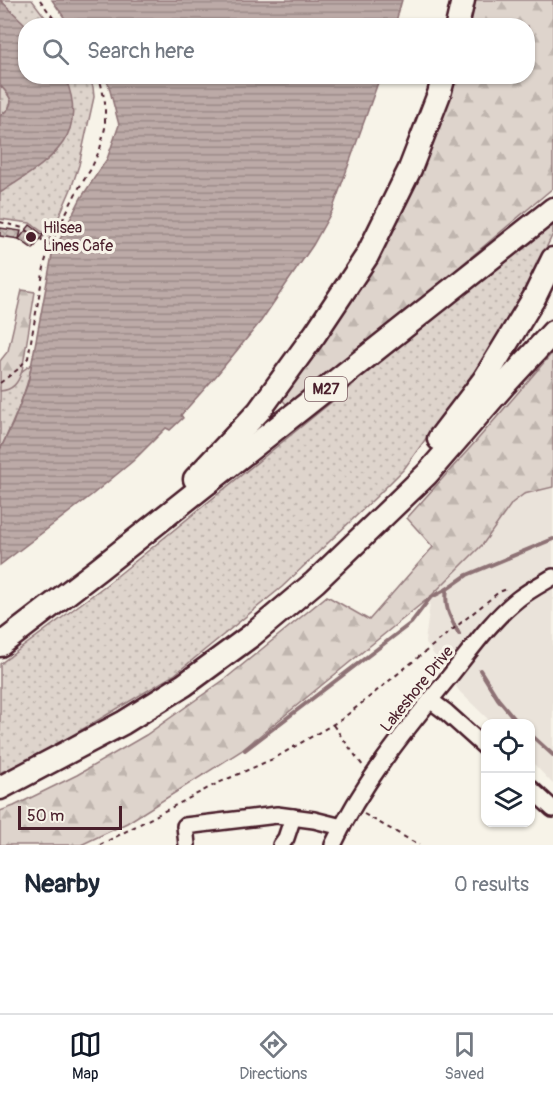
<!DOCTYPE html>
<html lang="en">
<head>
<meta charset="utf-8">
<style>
	:root { --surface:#fff; --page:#f2f2f3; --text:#1f2937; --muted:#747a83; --line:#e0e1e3; --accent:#111827 }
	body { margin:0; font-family:Pangolin,sans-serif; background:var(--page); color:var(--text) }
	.controls { position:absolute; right:18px; bottom:18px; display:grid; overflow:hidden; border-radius:12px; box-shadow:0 2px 4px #0004 }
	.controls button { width:54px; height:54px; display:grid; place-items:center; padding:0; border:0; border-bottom:2px solid var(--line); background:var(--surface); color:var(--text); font:30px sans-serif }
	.scale { position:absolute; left:18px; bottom:15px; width:104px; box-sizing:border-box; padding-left:6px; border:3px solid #4a1f2b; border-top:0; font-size:16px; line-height:21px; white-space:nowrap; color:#4a1f2b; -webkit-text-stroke:4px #f7f3e8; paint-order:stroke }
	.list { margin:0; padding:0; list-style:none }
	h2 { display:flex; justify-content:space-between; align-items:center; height:78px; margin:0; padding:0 24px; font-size:26px }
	h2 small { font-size:20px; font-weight:400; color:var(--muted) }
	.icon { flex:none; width:33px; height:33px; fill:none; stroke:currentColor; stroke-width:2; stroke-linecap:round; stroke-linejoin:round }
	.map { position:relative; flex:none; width:553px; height:845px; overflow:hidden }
	.search { position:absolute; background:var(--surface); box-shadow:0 2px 4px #0004; left:18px; right:18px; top:18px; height:66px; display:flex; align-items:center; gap:15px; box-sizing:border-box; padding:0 21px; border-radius:24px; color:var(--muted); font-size:22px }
	.sheet { height:168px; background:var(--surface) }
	nav { display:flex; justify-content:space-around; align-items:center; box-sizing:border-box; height:84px; border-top:2px solid var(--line); background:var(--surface); font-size:16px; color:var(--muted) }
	nav a { display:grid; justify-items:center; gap:3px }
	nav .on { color:var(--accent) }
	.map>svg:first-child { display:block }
	.built { fill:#eae3da }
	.grass { fill:url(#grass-dots); stroke:#947a7c; stroke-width:1.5 }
	.forest { fill:url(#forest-firs); stroke:#947a7c; stroke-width:1.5 }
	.water { fill:url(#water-rules); stroke:#8e7275; stroke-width:1.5 }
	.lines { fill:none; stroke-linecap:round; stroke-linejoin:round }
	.stream { stroke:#8e7275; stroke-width:4 }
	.building { fill:url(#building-cross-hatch); stroke:#4a1f2b; stroke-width:1.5 }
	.minor-casing { stroke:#4a1f2b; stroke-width:20 }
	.highway-casing { stroke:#4a1f2b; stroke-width:27 }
	.path { stroke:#4a1f2b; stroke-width:2; stroke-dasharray:4.5 4.5; stroke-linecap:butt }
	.minor { stroke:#f7f3e8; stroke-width:15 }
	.highway { stroke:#f7f3e8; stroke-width:22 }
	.poi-dot { fill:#4a1f2b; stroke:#f7f3e8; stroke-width:2 }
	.labels { text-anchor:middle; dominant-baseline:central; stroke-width:6; stroke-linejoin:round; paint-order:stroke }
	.shield { fill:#f7f3e8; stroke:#7e5f64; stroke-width:1.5 }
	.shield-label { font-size:15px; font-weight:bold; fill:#4a1f2b }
	.poi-label { font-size:16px; fill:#4a1f2b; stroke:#f7f3e8; text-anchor:start }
	.street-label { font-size:16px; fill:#4a1f2b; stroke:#f7f3e8 }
</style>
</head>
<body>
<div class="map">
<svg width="553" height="845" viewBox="0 0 553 845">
	<defs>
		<pattern id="grass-dots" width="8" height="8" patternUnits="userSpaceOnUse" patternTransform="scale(1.5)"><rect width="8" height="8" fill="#ded4cc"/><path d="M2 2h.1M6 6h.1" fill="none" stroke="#c0b6af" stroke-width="1.8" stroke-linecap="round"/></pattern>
		<pattern id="forest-firs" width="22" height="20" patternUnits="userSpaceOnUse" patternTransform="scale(1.5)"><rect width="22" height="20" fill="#ded4cc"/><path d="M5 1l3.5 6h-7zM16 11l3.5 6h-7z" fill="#c0b6af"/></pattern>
		<pattern id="water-rules" width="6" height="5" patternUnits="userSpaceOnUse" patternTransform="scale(1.5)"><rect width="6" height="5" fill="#bcaaa7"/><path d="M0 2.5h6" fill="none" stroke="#9b8a88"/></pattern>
		<pattern id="building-cross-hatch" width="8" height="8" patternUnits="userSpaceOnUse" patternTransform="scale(1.5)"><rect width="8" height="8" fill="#ccbfb9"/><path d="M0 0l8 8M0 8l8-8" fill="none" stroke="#b1a49f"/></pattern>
	</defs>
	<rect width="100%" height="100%" fill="#f7f3e8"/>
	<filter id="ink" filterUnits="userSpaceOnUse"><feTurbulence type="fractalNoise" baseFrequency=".0167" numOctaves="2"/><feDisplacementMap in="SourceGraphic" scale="12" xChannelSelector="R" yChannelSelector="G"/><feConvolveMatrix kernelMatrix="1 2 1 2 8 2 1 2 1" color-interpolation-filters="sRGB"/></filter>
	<g filter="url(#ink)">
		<path class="built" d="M553 423V784L531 761 530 724 492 723 460 692 425 642 431 596Z"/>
		<g class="grass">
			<path d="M0 0H32L51 25 26 26Z"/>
			<path d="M31 77H89L93 87 94 97 79 165 71 189 48 242 41 239 45 234 30 223 0 219V181Z"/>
			<path d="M0 85C12 98 17 104 0 116Z"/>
			<path d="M553 222V234L512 317 499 337 404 469 377 496 282 587 174 675 46 751 0 773V664L106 585Z"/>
			<path d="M32 364C26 394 13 422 0 450V387Z"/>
		</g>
		<g class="forest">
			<path d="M472 0H553V188L451 274 286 404 279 396 319 344 450 77 528 76V26L465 25Z"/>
			<path d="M22 290 35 292 22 371C18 383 13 390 0 391V361L8 351Z"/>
			<path d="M553 352V487L524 494 512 503 483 544 431 596 241 751 127 823 81 845H0V811L14 806 77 775 146 735 225 679 327 596 369 620 433 547 407 518 478 439Z"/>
		</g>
		<g class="water">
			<path d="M0 0 26 25V76L65 77C92 140 45 163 0 193V116C17 104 12 98 0 85Z"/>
			<path d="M52 0H402L395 25 70 26Z"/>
			<path d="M104 77H380L332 211 313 245 261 321 216 376 181 415 183 418 170 430 166 428 133 461 93 494 0 565V450L13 423 28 383 52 255 81 198 107 159 119 125 108 83Z"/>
		</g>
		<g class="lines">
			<g class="stream">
				<path d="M459 634C450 617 444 608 447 589L467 575 553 539"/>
				<path d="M480 670 498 699 519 724"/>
				<path d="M530 734 553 755"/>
				<path d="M245 750 411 623 430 598 447 589"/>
			</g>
		</g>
		<g class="building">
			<path d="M30 225 43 235 33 249 19 239Z"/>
			<path d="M0 228 21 231 19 239 0 236Z"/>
		</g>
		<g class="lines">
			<g class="minor-casing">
				<g id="minor">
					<path d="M430 700 446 712 486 748"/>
					<path d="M530 788 553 809"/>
					<path d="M187 845 185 826 277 815 314 820 342 827"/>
					<path d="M281 845 286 838 293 817"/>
					<path d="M333 845C361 785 403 733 445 682 468 654 489 622 518 599 528 591 541 584 553 577"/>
				</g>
			</g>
			<g class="highway-casing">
				<g id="highway">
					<path d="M457 26 463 0"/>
					<path d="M439 439 484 380 534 298 553 259"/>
					<path d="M195 479 259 411 315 334 367 256 410 169 439 94 444 76"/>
					<path d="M0 645 99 569 553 209"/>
					<path d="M0 788 123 723 184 685 252 635 315 582 427 474 505 384 553 332"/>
				</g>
			</g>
			<g class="path">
				<path d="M40 0 59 26"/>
				<path d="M0 222 23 228 50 245"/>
				<path d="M0 383 17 370 28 358 45 262 50 245 77 191 91 169 100 149 105 128V102L101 84 96 76"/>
				<path d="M333 725 363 766"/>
				<path d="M364 814 419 845"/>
				<path d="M100 845 216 784 275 758 342 719 499 592 507 589"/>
			</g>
			<use href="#minor" class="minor"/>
			<use href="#highway" class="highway"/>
		</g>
	</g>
	<circle class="poi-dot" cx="31" cy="237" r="6"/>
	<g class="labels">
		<rect class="shield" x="305" y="377" width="42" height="24" rx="4.5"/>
		<g class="shield-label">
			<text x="326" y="389">M27</text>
		</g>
		<g class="poi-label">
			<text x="43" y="228">Hilsea<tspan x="43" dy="18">Lines Cafe</tspan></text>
		</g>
		<g class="street-label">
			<text transform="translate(417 689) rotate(-51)">Lakeshore Drive</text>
		</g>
	</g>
</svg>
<div class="controls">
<button><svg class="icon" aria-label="locate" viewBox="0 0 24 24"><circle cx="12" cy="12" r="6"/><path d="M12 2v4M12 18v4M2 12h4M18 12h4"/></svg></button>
<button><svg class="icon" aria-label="layers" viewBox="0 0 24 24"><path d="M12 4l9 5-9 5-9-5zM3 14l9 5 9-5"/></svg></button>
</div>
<div class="scale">50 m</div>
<div class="search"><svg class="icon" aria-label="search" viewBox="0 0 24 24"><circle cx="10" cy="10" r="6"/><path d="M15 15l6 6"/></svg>Search here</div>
</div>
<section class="sheet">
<h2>Nearby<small>0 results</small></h2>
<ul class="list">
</ul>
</section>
<nav>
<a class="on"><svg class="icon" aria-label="map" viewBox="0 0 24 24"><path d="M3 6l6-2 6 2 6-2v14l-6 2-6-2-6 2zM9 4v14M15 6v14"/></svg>Map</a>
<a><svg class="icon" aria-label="directions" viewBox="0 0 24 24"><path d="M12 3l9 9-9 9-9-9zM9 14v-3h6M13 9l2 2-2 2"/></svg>Directions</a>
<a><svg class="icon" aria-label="saved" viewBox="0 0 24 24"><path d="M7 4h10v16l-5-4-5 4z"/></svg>Saved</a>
</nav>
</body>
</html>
